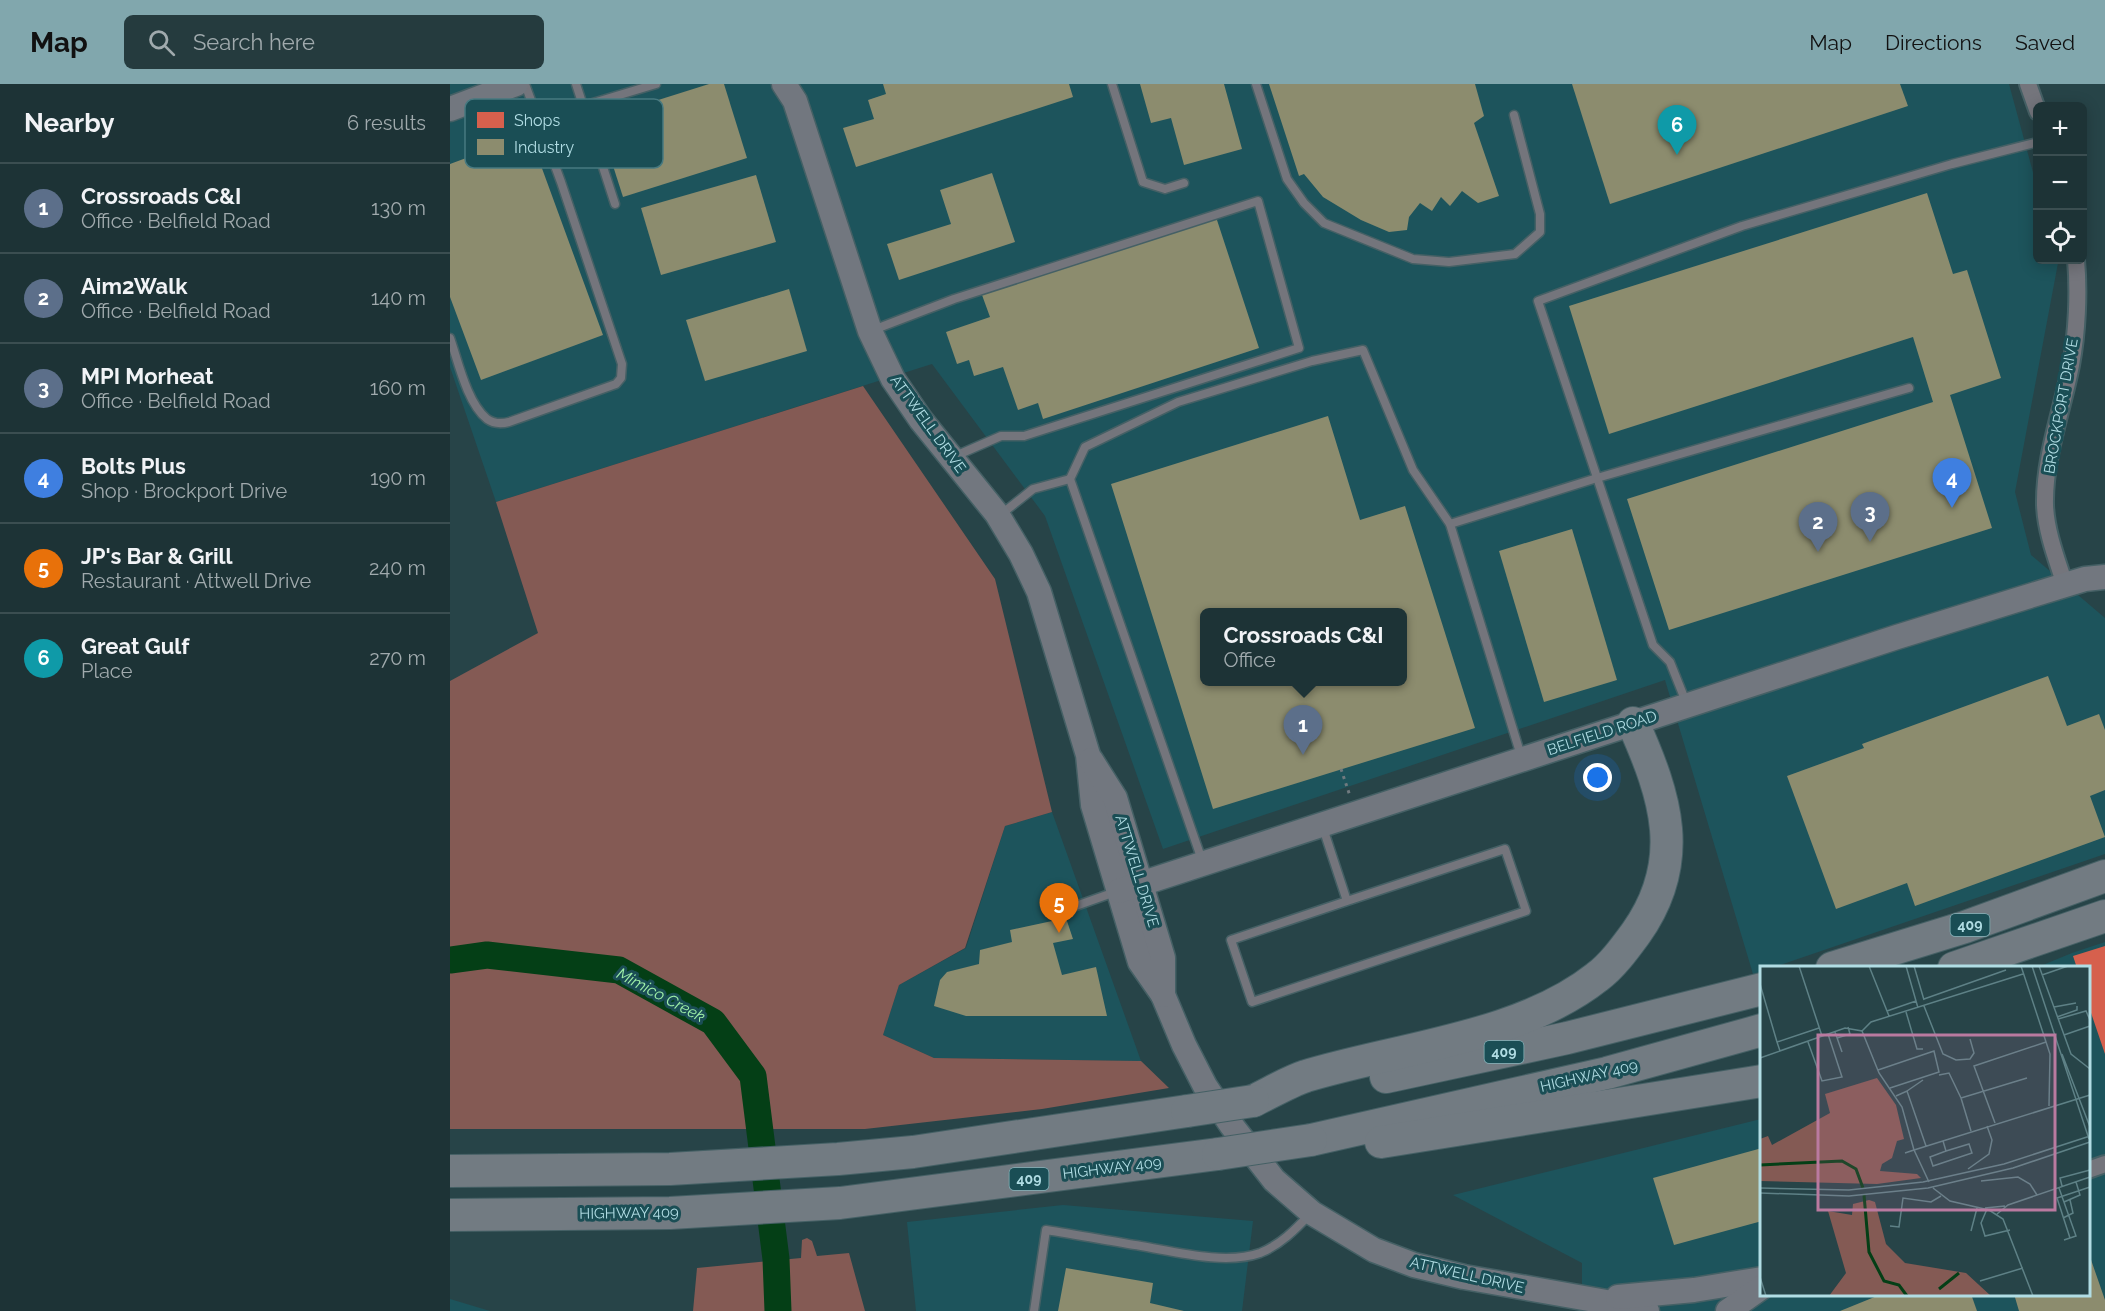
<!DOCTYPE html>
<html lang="en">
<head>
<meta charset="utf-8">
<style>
	:root { --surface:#1d3336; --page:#253b3e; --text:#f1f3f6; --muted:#a0aaad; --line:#3b4e51; --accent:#81a7ad }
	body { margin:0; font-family:Raleway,sans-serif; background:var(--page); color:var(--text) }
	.controls { position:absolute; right:18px; top:18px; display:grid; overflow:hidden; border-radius:9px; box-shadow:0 3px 15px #0003 }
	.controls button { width:54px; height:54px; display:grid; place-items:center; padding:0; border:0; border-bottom:2px solid var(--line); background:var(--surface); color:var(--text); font:30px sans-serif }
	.you { position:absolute; left:1148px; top:694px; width:21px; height:21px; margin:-15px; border:4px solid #fff; border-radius:50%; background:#1a73e8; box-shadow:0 0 0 9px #1a73e833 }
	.badge { display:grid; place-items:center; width:39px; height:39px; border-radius:50%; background:var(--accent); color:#fff; font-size:20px; font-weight:700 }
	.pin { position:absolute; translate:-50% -50px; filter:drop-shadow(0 2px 3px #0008) }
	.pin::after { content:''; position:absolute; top:32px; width:21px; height:18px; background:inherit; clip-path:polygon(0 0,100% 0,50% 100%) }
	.popup { position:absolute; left:750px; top:524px; width:207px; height:78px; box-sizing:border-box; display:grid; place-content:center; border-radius:9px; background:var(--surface); filter:drop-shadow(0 2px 4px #0005); font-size:20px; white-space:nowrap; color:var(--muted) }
	.popup b { font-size:22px; color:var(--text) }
	.popup::after { content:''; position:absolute; left:50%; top:100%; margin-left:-12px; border:12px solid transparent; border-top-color:var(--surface) }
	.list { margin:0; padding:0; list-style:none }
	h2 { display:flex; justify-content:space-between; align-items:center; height:78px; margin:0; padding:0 24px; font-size:26px }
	h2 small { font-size:20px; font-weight:400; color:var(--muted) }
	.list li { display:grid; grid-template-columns:39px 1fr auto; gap:18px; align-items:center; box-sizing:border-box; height:90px; padding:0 24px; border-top:2px solid var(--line) }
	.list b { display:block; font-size:22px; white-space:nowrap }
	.list p { margin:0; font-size:20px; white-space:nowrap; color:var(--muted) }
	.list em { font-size:20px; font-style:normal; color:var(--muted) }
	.icon { flex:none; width:33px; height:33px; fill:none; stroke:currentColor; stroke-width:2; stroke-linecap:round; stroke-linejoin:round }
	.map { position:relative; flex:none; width:1655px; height:1227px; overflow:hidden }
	header { display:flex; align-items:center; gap:36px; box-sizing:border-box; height:84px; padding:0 30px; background:var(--accent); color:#111 }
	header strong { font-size:28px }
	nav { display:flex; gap:33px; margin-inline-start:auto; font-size:21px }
	.search { width:420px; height:54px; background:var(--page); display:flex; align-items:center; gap:15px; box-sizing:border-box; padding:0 21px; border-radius:9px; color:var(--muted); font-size:22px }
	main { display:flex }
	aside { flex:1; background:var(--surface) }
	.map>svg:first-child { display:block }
	.built { fill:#1d545c; fill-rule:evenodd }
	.green { fill:#845a54 }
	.shops { fill:#d6604d }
	.industry { fill:#8c8c6e; fill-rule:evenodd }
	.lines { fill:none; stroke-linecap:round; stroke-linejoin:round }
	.river { stroke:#043f16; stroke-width:27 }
	.lane-casing { stroke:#456065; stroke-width:11 }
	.street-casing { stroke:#456065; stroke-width:20 }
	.secondary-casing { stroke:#456065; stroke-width:27 }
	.highway-casing { stroke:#456065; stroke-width:34 }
	.path { stroke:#707a7f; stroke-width:3; stroke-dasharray:3 4.5; stroke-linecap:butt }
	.lane { stroke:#74757c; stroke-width:8 }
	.street { stroke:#74757c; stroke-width:16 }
	.secondary { stroke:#72777f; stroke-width:24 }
	.highway { stroke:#727b82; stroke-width:32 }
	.highway-bridge-casing { stroke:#456065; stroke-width:34; stroke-linecap:butt }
	.highway-bridge { stroke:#727b82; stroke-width:32 }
	.labels { text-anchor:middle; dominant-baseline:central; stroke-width:6; stroke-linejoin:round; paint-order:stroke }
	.shield { fill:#1a4e55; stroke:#84b2b9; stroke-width:1.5 }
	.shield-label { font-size:14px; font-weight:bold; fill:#b1dde4 }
	.street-label { font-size:15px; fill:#b1dde4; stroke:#1a4e55 }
	.water-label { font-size:16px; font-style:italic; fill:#a0f1a9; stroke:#1a4e55 }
	.inset-river { fill:none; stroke:#043f16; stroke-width:3 }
	.inset-road { fill:none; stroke:#5e8186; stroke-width:1.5 }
	.view { fill:#ba7aa0; fill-opacity:0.15; stroke:#ba7aa0; stroke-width:3 }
	.inset-edge { fill:none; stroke:#b1dde4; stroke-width:3 }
	.key { fill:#1a4e55; stroke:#477980; stroke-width:1.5 }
	.key-label { font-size:16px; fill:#b1dde4 }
</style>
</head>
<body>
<header>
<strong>Map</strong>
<div class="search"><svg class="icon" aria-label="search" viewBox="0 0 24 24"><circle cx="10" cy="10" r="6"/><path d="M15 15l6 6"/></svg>Search here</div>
<nav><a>Map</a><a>Directions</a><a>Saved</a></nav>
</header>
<main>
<aside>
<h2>Nearby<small>6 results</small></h2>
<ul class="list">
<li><span class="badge" style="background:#5c6f8a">1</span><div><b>Crossroads C&amp;I</b><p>Office · Belfield Road</p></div><em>130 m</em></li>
<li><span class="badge" style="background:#5c6f8a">2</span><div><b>Aim2Walk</b><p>Office · Belfield Road</p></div><em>140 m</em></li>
<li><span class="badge" style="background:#5c6f8a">3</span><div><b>MPI Morheat</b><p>Office · Belfield Road</p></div><em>160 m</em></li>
<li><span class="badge" style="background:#3f7fe0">4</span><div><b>Bolts Plus</b><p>Shop · Brockport Drive</p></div><em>190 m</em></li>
<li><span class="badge" style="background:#e8710a">5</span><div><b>JP's Bar &amp; Grill</b><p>Restaurant · Attwell Drive</p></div><em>240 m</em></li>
<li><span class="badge" style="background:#0f9aa8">6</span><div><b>Great Gulf</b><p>Place</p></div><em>270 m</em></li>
</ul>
</aside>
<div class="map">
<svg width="1655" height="1227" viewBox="0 0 1655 1227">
	<rect width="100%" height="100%" fill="#274448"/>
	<g class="built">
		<path d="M0 0H1559L1587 103 1588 176H1608V179L1565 408 1581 471 1655 534V770L1324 883 1312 884 1311 888 1303 890 1215 596 713 765 595 432 482 280 46 418 0 283ZM754 528H952V598H754Z"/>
		<path d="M602 728 691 977 484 974 433 951 449 901 516 864 555 742Z"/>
		<path d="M1655 858V1227H1132V1179L1003 1111 1311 1035 1312 1210H1638V884L1588 883 1622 869Z"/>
		<path d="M613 1121 803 1137 792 1227H466L457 1138Z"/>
		<path d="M0 1215 40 1227H0Z"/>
	</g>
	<g class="green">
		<path d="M413 302 545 495 602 728 555 742 515 864 449 901 433 951 484 974 691 977 719 1004 592 1025 415 1045H0V597L88 549 46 418Z"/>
		<path d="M357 1154 362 1157 367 1172 399 1169 415 1227H243L247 1184 351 1174 352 1156Z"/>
	</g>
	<path class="shops" d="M1655 862V970L1638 920V884H1627L1623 872Z"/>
	<g class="industry">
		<path d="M259 0H274L297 74 173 113 148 35Z"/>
		<path d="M433 0H619L623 13 406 83 393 44 424 35 418 16 436 10Z"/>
		<path d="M690 0H774L792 65 734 81 721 34 701 39Z"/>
		<path d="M819 0H1025L1034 32 1024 39 1049 112 1028 119 1012 107 1000 122 991 113 982 127 970 119 959 133 957 146 939 148 911 136 873 113 854 90 849 92Z"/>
		<path d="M1122 0H1450L1458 22 1160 120Z"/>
		<path d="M70 54 76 71 86 68 153 251 31 296 0 213V80Z"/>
		<path d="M542 89 565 158 449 196 437 160 501 140 490 106Z"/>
		<path d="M306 91 326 158 211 191 191 124Z"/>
		<path d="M1477 109 1503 190 1517 186 1551 294 1500 311 1542 444 1219 546 1177 415 1483 318 1463 253 1159 350 1119 222Z"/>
		<path d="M766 133 809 264 593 335 588 319 568 326 553 283 524 292 519 276 507 280 496 248 540 233 532 211Z"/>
		<path d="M339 205 357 267 255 297 236 236Z"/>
		<path d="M878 332 910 436 955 422 1025 644 763 725 661 400ZM754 528H952V598H754Z"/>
		<path d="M1122 445 1167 596 1094 618 1049 467Z"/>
		<path d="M1598 592 1617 642 1649 630 1655 646V706L1640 712 1655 753 1465 822 1457 799 1386 825 1337 692 1414 664 1412 660Z"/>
		<path d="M616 834 623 855 603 859 612 891 646 883 657 932H516L484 922 490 896 497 888 529 880 530 866 562 858 560 846Z"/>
		<path d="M1312 1064V1137L1224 1161 1203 1094Z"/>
		<path d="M1639 1170 1655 1216V1227H1569L1564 1210H1638Z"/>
		<path d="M616 1184 703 1199 700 1219 734 1227H608Z"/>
		<path d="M1432 1210H1521L1527 1227H1390Z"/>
	</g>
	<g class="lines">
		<path class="river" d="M0 876 37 871 169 886 263 938 303 992 326 1175 328 1227"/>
		<g class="lane-casing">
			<g id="lane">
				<path d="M126 0 165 120"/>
				<path d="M662 0 693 98 715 105 734 99"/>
				<path d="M806 0 837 95 854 119 874 139 963 175 999 178 1065 170 1090 148V130L1064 31"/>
				<path d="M133 22 206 0"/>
				<path d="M423 246 504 215 808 117 849 264 574 352H551L503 373"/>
				<path d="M0 254C8 277 17 319 37 335 44 340 51 340 59 338L166 300 171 294 172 280 111 98 75 0"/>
				<path d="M620 395 635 363 728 318 862 277 913 266 963 386 1000 440"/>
				<path d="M549 432 583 405 620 395 753 779"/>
				<path d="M1236 618 1220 578 1203 561 1088 217 1292 142 1502 80 1588 58"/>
				<path d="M1072 675 1000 440 1147 394 1459 304"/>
				<path d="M873 744 897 817 781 856 802 918 1076 827 1055 765 897 817"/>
				<path d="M606 829 668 807"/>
				<path d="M584 1227 596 1146C628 1151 660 1157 691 1162 726 1168 776 1181 810 1169 830 1161 845 1146 860 1130"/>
			</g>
		</g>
		<g class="street-casing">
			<g id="street">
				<path d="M1578 0 1588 28"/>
				<path d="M1615 501C1607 476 1596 448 1595 421 1594 374 1612 327 1621 281 1627 249 1629 208 1626 176"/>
				<path d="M1638 1086 1655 1080"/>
			</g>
		</g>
		<g class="secondary-casing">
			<g id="secondary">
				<path d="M334 0 345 17 420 247 443 295 471 336 547 430 571 470 589 508 638 671 643 721 690 878 713 911 734 961 755 1002 782 1042 824 1096 862 1129 924 1166 964 1181 1014 1193 1179 1222 1197 1227"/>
				<path d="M0 25 66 0"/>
				<path d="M641 676 665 714 713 874V911"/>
				<path d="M669 807 1447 553 1615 501 1635 495 1655 493"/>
				<path d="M1168 1213 1244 1206 1312 1195"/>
				<path d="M1278 1227 1312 1203"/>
			</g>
		</g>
		<g class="highway-casing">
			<g id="highway">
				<path d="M1382 884 1515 843 1655 792"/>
				<path d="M1504 884 1655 832"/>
				<path d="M936 993 1117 954 1312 905"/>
				<path d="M803 1017C820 1009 838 998 856 992 948 964 1070 954 1147 893 1162 882 1175 864 1186 849 1237 777 1216 713 1183 639"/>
				<path d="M861 1056 1157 989 1312 946"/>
				<path d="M931 1058 1312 997"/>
				<path d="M0 1087 220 1085 388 1075 463 1068 737 1027"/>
				<path d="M0 1131 220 1129 390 1119 768 1070"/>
			</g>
		</g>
		<path class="path" d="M891 685 900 712"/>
		<use href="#lane" class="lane"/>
		<use href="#street" class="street"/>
		<use href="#secondary" class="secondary"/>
		<use href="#highway" class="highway"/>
		<g class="highway-bridge-casing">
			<g id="highway-bridge">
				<path d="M737 1027 803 1017"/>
				<path d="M768 1070 861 1056"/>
			</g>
		</g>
		<use href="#highway-bridge" class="highway-bridge"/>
	</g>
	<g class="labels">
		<g class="shield">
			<rect x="1500.5" y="830" width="39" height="22" rx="4.5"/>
			<rect x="1034.5" y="957" width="39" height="22" rx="4.5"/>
			<rect x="559.5" y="1084" width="39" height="22" rx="4.5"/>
		</g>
		<g class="shield-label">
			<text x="1520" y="841">409</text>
			<text x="1054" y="968">409</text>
			<text x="579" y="1095">409</text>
		</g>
		<g class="street-label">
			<text transform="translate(1611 322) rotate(-80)">BROCKPORT DRIVE</text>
			<text transform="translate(478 340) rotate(54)">ATTWELL DRIVE</text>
			<text transform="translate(1152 649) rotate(-18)">BELFIELD ROAD</text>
			<text transform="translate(687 787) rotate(73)">ATTWELL DRIVE</text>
			<text transform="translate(1139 992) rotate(-13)">HIGHWAY 409</text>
			<text transform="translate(662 1084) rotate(-7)">HIGHWAY 409</text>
			<text transform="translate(179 1129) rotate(-1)">HIGHWAY 409</text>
			<text transform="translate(1017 1191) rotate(13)">ATTWELL DRIVE</text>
		</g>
		<g class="water-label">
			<text transform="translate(211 911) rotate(28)">Mimico Creek</text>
		</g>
	</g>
	<g transform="translate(1310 882)">
		<rect width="330" height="330" fill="#274448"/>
		<path d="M117 112 136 139 144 173 137 175 132 192 122 198 120 205 157 208 161 212 117 218 0 215V173L8 170 12 179 70 147 65 128ZM109 234 115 236 126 278 145 297 206 307 231 330H69L86 307 68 245 92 249 93 238Z" fill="#845a54"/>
		<path class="inset-river" d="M0 199 82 195 96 203 103 222M104 229 109 286 124 315 139 319 147 330M179 323 199 307"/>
		<path class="inset-road" d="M39 0 62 70M109 0 129 50M146 0 158 42M154 0 164 34M261 0 290 88 289 140M272 0 329 173M279 0 311 88 330 103M282 9 308 0M0 18 17 76M164 33 246 4M164 40 183 88 196 94 210 93 214 87 210 73M294 41 316 37M127 45 156 35M146 46 157 83H163M297 51 317 44V40M298 53 326 45 330 54M102 65 111 56 263 8M75 66 82 86M304 69 330 60M77 72 90 68 88 61M48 76 62 115 82 111 68 68M20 85 17 76 59 62M302 88 330 161M0 92 85 62 102 65 119 107 142 141 154 184 330 129M118 104 174 85 179 106 130 122M179 109 189 107 201 132M147 125 163 114M136 130 147 125 166 180M235 157 214 100 286 76M211 165 201 132 267 112M183 175 186 185 170 191 173 200 212 187 209 178 186 185M145 187 154 184 169 216M208 203 229 188 232 174 227 160M221 215 258 211 270 218 277 229M302 220 300 212 330 204M0 222 89 224 163 216 244 198 330 170M173 222 190 235 229 244 243 253 273 330M299 222 316 270 304 274M0 227 89 230 168 222 253 202 330 176M304 236 320 229 316 216M225 242 245 240M227 243 221 257 225 270 250 264M237 248 248 239 330 211M303 252 313 247 310 234M130 260 139 261 143 232 171 236 181 230M211 265 217 242M310 272 297 232 330 221M0 311 6 330M220 315 263 302"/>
		<path class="view" d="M58 69H295V244H58Z"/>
		<rect width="330" height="330" class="inset-edge"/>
	</g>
	<rect x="15" y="15" width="198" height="69" rx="9" class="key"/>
	<rect x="27" y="28" width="27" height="16" fill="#d6604d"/>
	<rect x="27" y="55" width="27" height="16" fill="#8c8c6e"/>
	<g class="key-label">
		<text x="64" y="42">Shops</text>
		<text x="64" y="69">Industry</text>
	</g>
</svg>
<div class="controls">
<button>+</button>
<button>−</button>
<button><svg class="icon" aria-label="locate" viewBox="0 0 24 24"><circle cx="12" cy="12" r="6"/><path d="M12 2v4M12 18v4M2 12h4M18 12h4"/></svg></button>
</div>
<div class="you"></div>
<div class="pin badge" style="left:853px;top:671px;background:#5c6f8a">1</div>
<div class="popup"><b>Crossroads C&amp;I</b>Office</div>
<div class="pin badge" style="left:1368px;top:468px;background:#5c6f8a">2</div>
<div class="pin badge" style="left:1420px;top:458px;background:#5c6f8a">3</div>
<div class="pin badge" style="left:1502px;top:424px;background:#3f7fe0">4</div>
<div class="pin badge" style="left:609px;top:849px;background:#e8710a">5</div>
<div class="pin badge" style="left:1227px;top:71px;background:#0f9aa8">6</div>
</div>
</main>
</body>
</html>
